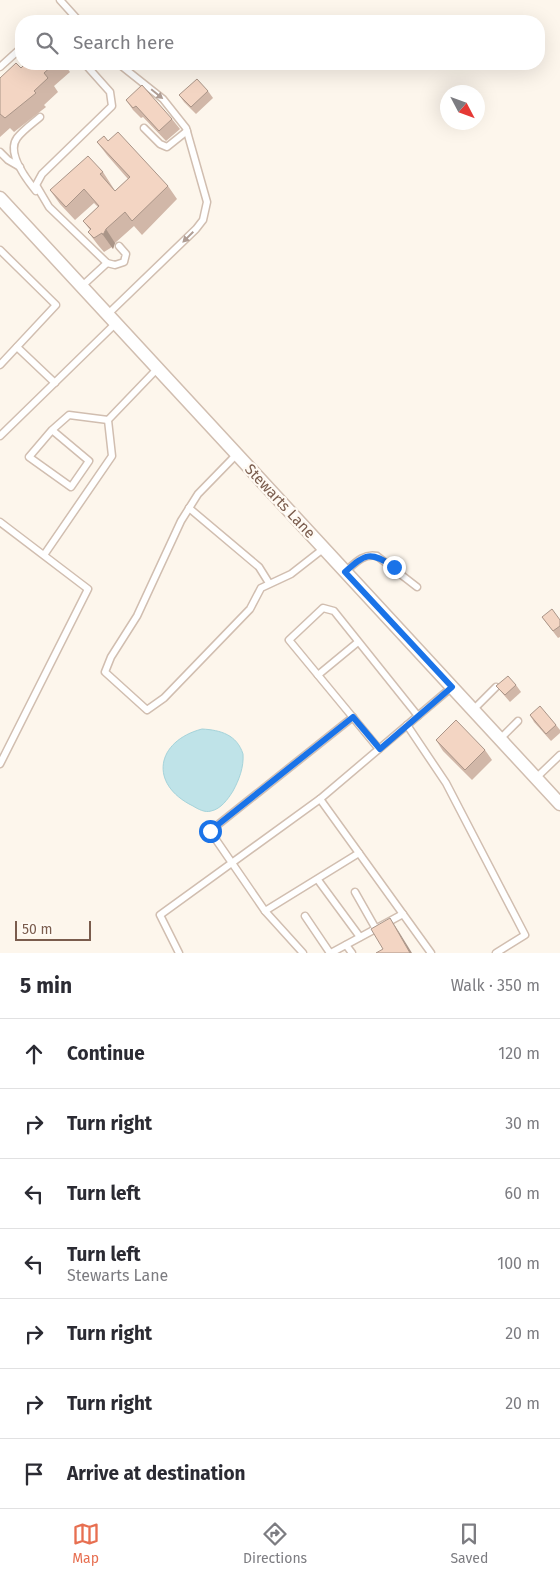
<!DOCTYPE html>
<html lang="en">
<head>
<meta charset="utf-8">
<style>
	:root { --surface:#fff; --page:#f7f7f7; --text:#2b2b33; --muted:#7c7c81; --line:#e1e1e2; --accent:#e76f51 }
	body { margin:0; font-family:"Fira Sans",sans-serif; background:var(--page); color:var(--text) }
	.compass { position:absolute; left:440px; top:85px; width:45px; height:45px; border-radius:50%; background:var(--surface); box-shadow:0 5px 20px #0002; rotate:131deg }
	.scale { position:absolute; left:15px; bottom:12px; width:76px; box-sizing:border-box; padding-left:5px; border:2px solid #7a5c4d; border-top:0; font-size:14px; line-height:18px; white-space:nowrap; color:#7a5c4d; -webkit-text-stroke:4px #fffaf3; paint-order:stroke }
	.stop { position:absolute; width:15px; height:15px; margin:-11px; border:4px solid #1a73e8; border-radius:50%; background:#fff }
	.stop.end { background:#1a73e8; border-color:#fff; box-shadow:0 1px 5px #0008 }
	.list { margin:0; padding:0; list-style:none }
	h2 { display:flex; justify-content:space-between; align-items:center; height:65px; margin:0; padding:0 20px; font-size:21px }
	h2 small { font-size:16px; font-weight:400; color:var(--muted) }
	.list li { display:grid; grid-template-columns:32px 1fr auto; gap:15px; align-items:center; box-sizing:border-box; height:70px; padding:0 20px; border-top:1px solid var(--line) }
	.list b { display:block; font-size:19px; white-space:nowrap }
	.list p { margin:0; font-size:16px; white-space:nowrap; color:var(--muted) }
	.list em { font-size:16px; font-style:normal; color:var(--muted) }
	.icon { flex:none; width:28px; height:28px; fill:none; stroke:currentColor; stroke-width:2; stroke-linecap:round; stroke-linejoin:round }
	.map { position:relative; flex:none; width:560px; height:953px; overflow:hidden }
	.search { position:absolute; background:var(--surface); box-shadow:0 5px 20px #0002; left:15px; right:15px; top:15px; height:55px; display:flex; align-items:center; gap:12px; box-sizing:border-box; padding:0 18px; border-radius:20px; color:var(--muted); font-size:19px }
	.sheet { height:555px; background:var(--surface) }
	nav { display:flex; justify-content:space-around; align-items:center; box-sizing:border-box; height:70px; border-top:1px solid var(--line); background:var(--surface); font-size:14px; color:var(--muted) }
	nav a { display:grid; justify-items:center; gap:2px }
	nav .on { color:var(--accent) }
	.map>svg:first-child { display:block }
	.water { fill:#bfe3e8; stroke:#a5d3da }
	.lines { fill:none; stroke-linecap:round; stroke-linejoin:round }
	.lane-casing { stroke:#d1beb0; stroke-width:9 }
	.street-casing { stroke:#d1beb0; stroke-width:15 }
	.lane { stroke:#fff; stroke-width:6 }
	.street { stroke:#fff; stroke-width:12 }
	.wall { fill:#d1b7a8 }
	.shaded-wall { fill:#aa9588 }
	.building { fill:#f3d5c3; stroke:#aa9588 }
	.oneway { fill:#af9d94 }
	.route { stroke:#1a73e8; stroke-width:6 }
	.labels { text-anchor:middle; dominant-baseline:central; stroke-width:4.5; stroke-linejoin:round; paint-order:stroke }
	.street-label { font-size:15px; fill:#7a5c4d; stroke:#fffaf3 }
</style>
</head>
<body>
<div class="map">
<svg width="560" height="953" viewBox="0 0 560 953">
	<rect width="100%" height="100%" fill="#fdf6ec"/>
	<path class="water" d="M202 729C221 730 237 735 243 754 244 767 239 780 233 791 228 799 221 809 211 811 205 813 198 809 193 806 148 784 156 741 202 729Z"/>
	<g class="lines">
		<g class="lane-casing">
			<g id="lane">
				<path d="M60 0 79 21"/>
				<path d="M85 64 110 92 112 106 42 174 36 185 49 207 107 263 115 265 124 262 126 254 119 246"/>
				<path d="M0 67 21 48"/>
				<path d="M144 128 160 144 167 147 187 131"/>
				<path d="M0 152 8 160 20 167"/>
				<path d="M36 191C27 180 6 153 17 138 23 130 33 123 40 117"/>
				<path d="M0 250 56 305 0 365"/>
				<path d="M81 287 107 263"/>
				<path d="M107 315 196 229 203 220 207 202 186 128 163 99 119 64"/>
				<path d="M17 347 55 383"/>
				<path d="M52 430 29 457 71 487 89 461 52 430 69 415 108 420"/>
				<path d="M0 436 115 324"/>
				<path d="M236 455 198 494 181 521 137 616 111 657 105 672 147 710 164 698 250 609 261 588 291 574 323 549"/>
				<path d="M189 508 259 567 269 583"/>
				<path d="M0 522 88 589 0 764"/>
				<path d="M44 555 112 456 108 420 157 369"/>
				<path d="M345 572C355 563 364 553 377 556L417 587"/>
				<path d="M318 675 358 642"/>
				<path d="M473 710 496 687"/>
				<path d="M353 717 210 831 265 911 359 853"/>
				<path d="M407 725 446 783 525 935 496 953"/>
				<path d="M500 739 518 721"/>
				<path d="M379 749 289 640 323 608 334 611 418 716"/>
				<path d="M536 778 560 755"/>
				<path d="M318 880 360 937"/>
				<path d="M355 892 376 929"/>
				<path d="M265 911 303 953"/>
				<path d="M305 916 330 953"/>
				<path d="M346 945 352 953"/>
				<path d="M179 953 160 915 320 799"/>
				<path d="M331 953 403 914"/>
				<path d="M431 953 320 799 452 687"/>
			</g>
		</g>
		<g class="street-casing">
			<path id="street" d="M0 198 560 804"/>
		</g>
		<use href="#lane" class="lane"/>
		<use href="#street" class="street"/>
	</g>
	<g class="wall">
		<path d="M25 64H64L70 72 54 86 58 92 44 105 46 107 14 132 10 128 0 137V78L21 68Z"/>
		<path d="M208 91 213 98 196 114 184 102 179 95Z"/>
		<path d="M126 100 172 119 180 129 166 141 143 117 141 118 133 110Z"/>
		<path d="M108 141 168 186 177 199 142 235 134 226 115 243 113 249 112 247 104 252 98 245 88 232 90 230 83 221 98 207 94 203 75 220 60 204 50 190 103 172 112 186 115 191 128 179 107 155 97 142Z"/>
		<path d="M542 617 560 620V637L558 638Z"/>
		<path d="M516 685 521 692 510 702 496 686Z"/>
		<path d="M530 715 556 725 560 730V733L551 741 534 722Z"/>
		<path d="M436 740 485 750 492 760 472 780 443 751Z"/>
	</g>
	<g class="shaded-wall">
		<path d="M106 229 115 243 113 249 103 235Z"/>
		<path d="M390 918 399 932 412 953H410Z"/>
	</g>
	<g class="building">
		<path d="M16 63 21 68 25 64H54L44 73 48 78 34 91 36 93 5 118 0 114V78Z"/>
		<path d="M197 79 208 91 191 107 179 95Z"/>
		<path d="M142 85 172 119 159 131 136 106 133 108 126 100Z"/>
		<path d="M118 132 168 186 132 221 125 212 106 229 103 235 102 233 94 238 88 232 91 229 83 221 99 206 84 189 66 207 50 190 88 156 103 172 100 174 115 191 130 177 97 142 104 136 108 141Z"/>
		<path d="M552 609 560 620V626L553 631 542 617Z"/>
		<path d="M508 676 516 685 505 695 496 686Z"/>
		<path d="M540 706 556 725 546 734 530 715Z"/>
		<path d="M456 720 485 750 465 770 436 740Z"/>
		<path d="M390 918 410 953H376L383 949 371 929Z"/>
	</g>
	<defs><path id="oneway-solid" d="M-6-.8H1V-3.2L6.5 0L1 3.2V.8H-6Z" transform="scale(1.25)"/></defs>
	<g class="oneway">
		<use href="#oneway-solid" transform="translate(157 94) rotate(39)"/>
		<use href="#oneway-solid" transform="translate(188 237) rotate(135)"/>
	</g>
	<g class="lines">
		<path class="route" d="M210 831 353 717 380 749 452 687 345 572C366 553 370 551 394 567"/>
	</g>
	<g class="labels">
		<g class="street-label">
			<text transform="translate(280 501) rotate(47)">Stewarts Lane</text>
		</g>
	</g>
</svg>
<svg class="compass" viewBox="-18 -18 36 36"><path d="M0-13l5 13h-10z" fill="#e53935"/><path d="M0 13l5-13h-10z" fill="#7c7c81"/></svg>
<div class="scale">50 m</div>
<div class="stop" style="left:210px;top:831px"></div>
<div class="stop end" style="left:394px;top:567px"></div>
<div class="search"><svg class="icon" aria-label="search" viewBox="0 0 24 24"><circle cx="10" cy="10" r="6"/><path d="M15 15l6 6"/></svg>Search here</div>
</div>
<section class="sheet">
<h2>5 min<small>Walk · 350 m</small></h2>
<ul class="list">
<li><svg class="icon" aria-label="ahead" viewBox="0 0 24 24"><path d="M12 20V5M6 11l6-6 6 6"/></svg><div><b>Continue</b></div><em>120 m</em></li>
<li><svg class="icon" aria-label="right" viewBox="0 0 24 24"><path d="M7 20v-9h11M14 6l5 5-5 5"/></svg><div><b>Turn right</b></div><em>30 m</em></li>
<li><svg class="icon" aria-label="left" viewBox="0 0 24 24"><path d="M17 20v-9H6M10 6l-5 5 5 5"/></svg><div><b>Turn left</b></div><em>60 m</em></li>
<li><svg class="icon" aria-label="left" viewBox="0 0 24 24"><path d="M17 20v-9H6M10 6l-5 5 5 5"/></svg><div><b>Turn left</b><p>Stewarts Lane</p></div><em>100 m</em></li>
<li><svg class="icon" aria-label="right" viewBox="0 0 24 24"><path d="M7 20v-9h11M14 6l5 5-5 5"/></svg><div><b>Turn right</b></div><em>20 m</em></li>
<li><svg class="icon" aria-label="right" viewBox="0 0 24 24"><path d="M7 20v-9h11M14 6l5 5-5 5"/></svg><div><b>Turn right</b></div><em>20 m</em></li>
<li><svg class="icon" aria-label="arrive" viewBox="0 0 24 24"><path d="M6 21V4h12l-3 4 3 4H6"/></svg><div><b>Arrive at destination</b></div></li>
</ul>
</section>
<nav>
<a class="on"><svg class="icon" aria-label="map" viewBox="0 0 24 24"><path d="M3 6l6-2 6 2 6-2v14l-6 2-6-2-6 2zM9 4v14M15 6v14"/></svg>Map</a>
<a><svg class="icon" aria-label="directions" viewBox="0 0 24 24"><path d="M12 3l9 9-9 9-9-9zM9 14v-3h6M13 9l2 2-2 2"/></svg>Directions</a>
<a><svg class="icon" aria-label="saved" viewBox="0 0 24 24"><path d="M7 4h10v16l-5-4-5 4z"/></svg>Saved</a>
</nav>
</body>
</html>
